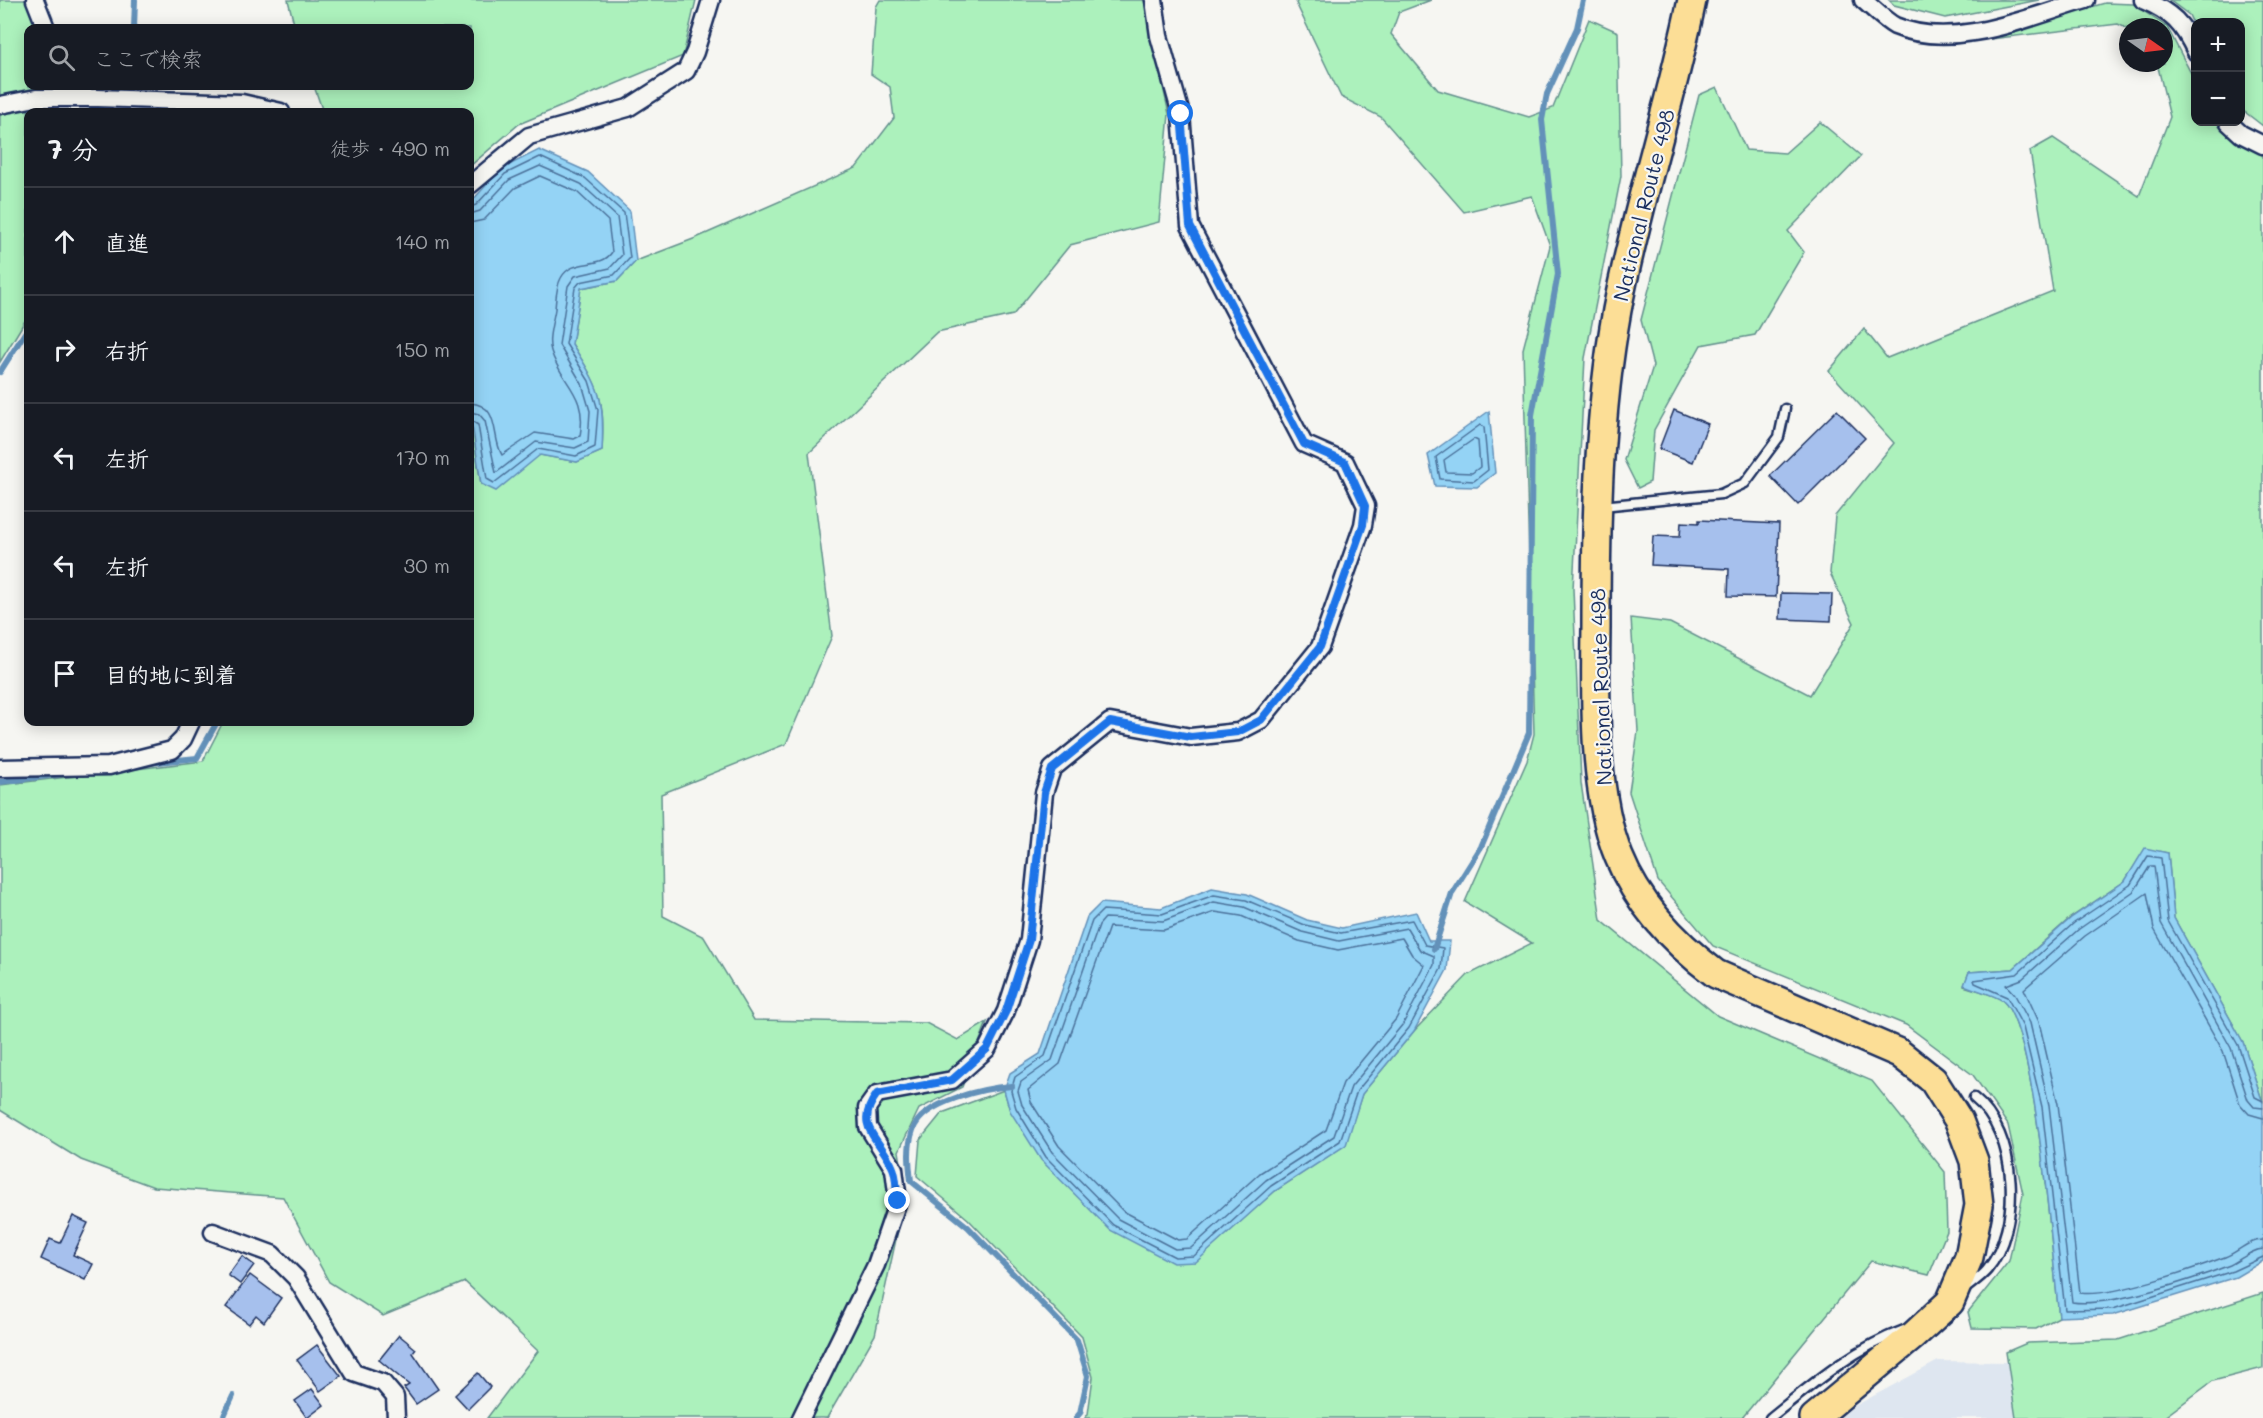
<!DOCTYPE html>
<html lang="ja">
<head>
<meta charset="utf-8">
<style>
	:root { --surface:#171b24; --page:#20242c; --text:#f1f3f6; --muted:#9ea1a6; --line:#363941 }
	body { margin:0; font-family:Mali,"Klee One",sans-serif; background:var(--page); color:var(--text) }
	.controls { position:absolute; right:18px; top:18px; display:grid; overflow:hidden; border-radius:12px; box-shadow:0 3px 15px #0003 }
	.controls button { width:54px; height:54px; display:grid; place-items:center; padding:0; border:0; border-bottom:2px solid var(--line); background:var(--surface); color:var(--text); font:30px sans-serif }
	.compass { position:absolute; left:2119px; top:18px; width:54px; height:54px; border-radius:50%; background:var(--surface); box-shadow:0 3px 15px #0003; rotate:104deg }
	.stop { position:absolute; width:18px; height:18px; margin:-14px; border:4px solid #1a73e8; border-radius:50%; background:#fff }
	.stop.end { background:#1a73e8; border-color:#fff; box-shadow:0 2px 6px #0008 }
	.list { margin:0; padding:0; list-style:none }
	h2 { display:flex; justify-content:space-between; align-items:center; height:78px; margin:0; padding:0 24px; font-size:26px }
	h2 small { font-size:20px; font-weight:400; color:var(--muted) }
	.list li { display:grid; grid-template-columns:39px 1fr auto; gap:18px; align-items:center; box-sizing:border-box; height:108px; padding:0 24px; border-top:2px solid var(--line) }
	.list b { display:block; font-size:22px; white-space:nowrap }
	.list em { font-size:20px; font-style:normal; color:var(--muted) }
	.icon { flex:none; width:33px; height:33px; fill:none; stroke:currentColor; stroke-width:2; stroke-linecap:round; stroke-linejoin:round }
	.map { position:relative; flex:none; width:2263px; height:1418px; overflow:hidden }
	.search { position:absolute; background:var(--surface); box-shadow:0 3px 15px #0003; left:24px; top:24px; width:450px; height:66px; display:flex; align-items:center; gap:15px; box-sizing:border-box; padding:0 21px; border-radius:12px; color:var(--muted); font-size:22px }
	.panel { position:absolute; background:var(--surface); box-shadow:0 3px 15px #0003; left:24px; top:108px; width:450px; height:618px; border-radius:12px }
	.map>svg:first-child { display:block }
	.built { fill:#dee6f0 }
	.green { fill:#acf1bc; stroke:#64908d; stroke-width:1.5 }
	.water { fill:#94d3f5; stroke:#6491b9; stroke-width:1.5 }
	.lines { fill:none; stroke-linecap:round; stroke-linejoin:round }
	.shore { stroke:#4b719a; stroke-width:1.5 }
	.stream { stroke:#6491b9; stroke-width:6 }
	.building { fill:#a6c0ed; stroke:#1b2f5e; stroke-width:1.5 }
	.service-casing { stroke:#1b2f5e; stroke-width:13 }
	.minor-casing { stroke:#1b2f5e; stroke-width:21 }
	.trunk-casing { stroke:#1b2f5e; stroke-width:32 }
	.service { stroke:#f6f6f2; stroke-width:8 }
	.minor { stroke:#f6f6f2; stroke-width:16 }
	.trunk { stroke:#fcde96; stroke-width:27 }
	.route { stroke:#1a73e8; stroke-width:8 }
	.labels { text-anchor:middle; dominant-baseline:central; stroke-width:4.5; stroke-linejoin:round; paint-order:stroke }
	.street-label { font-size:21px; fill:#1b2f5e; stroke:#f6f6f2 }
</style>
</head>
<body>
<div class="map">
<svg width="2263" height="1418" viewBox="0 0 2263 1418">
	<rect width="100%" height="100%" fill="#f6f6f2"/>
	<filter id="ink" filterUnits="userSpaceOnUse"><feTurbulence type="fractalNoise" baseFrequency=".0167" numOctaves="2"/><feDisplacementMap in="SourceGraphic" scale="12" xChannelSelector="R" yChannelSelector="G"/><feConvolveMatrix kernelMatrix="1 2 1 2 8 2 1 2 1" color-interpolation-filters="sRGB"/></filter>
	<g filter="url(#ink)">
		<path class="built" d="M1938 1361 2007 1362 2016 1418H1840L1853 1407Z"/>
		<g class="green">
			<path d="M0 0H29L31 3 36 28H28V86H36L28 110 31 112H28V316L0 362Z"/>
			<path d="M288 0H696L683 56 519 124 470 166V112H323L314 86H470V28H295Z"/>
			<path d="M880 0H1144L1169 114 1159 222 1070 245 1013 315 937 332 809 453 832 636 786 744 661 794 663 916 704 937 754 1020 926 1023 958 1040 987 1022 962 1087 919 1109 899 1151 906 1194 875 1335 827 1418H487L538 1351 465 1282 383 1316 329 1282 283 1197 154 1187 81 1160 0 1110V785L203 761 223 722H470V411L481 484 540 455 577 462 602 451C605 398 600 389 572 344L581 288 617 281 636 261 696 238 856 168 894 118 890 87 871 74 876 7Z"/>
			<path d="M1298 0H1431L1399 12 1391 34 1438 90 1529 117 1553 108 1589 19 1618 32 1621 176 1585 358 1573 589 1581 783 1601 920 1718 1016 1872 1081 1945 1172 1947 1231 1929 1275 1871 1261 1742 1418H1085L1088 1414 1093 1377 1082 1337 968 1219 917 1176 920 1140 942 1113 1004 1090 1010 1111 1195 1262 1275 1191 1345 1145 1362 1094 1414 1031 1468 975 1532 943 1465 902 1527 761 1534 734 1523 349 1550 246 1532 196 1464 212 1381 117 1341 97 1296 3Z"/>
			<path d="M1889 0H2039L1945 18 1894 5Z"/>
			<path d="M2169 0H2263V126L2241 109 2240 22H2196L2195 28 2189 15Z"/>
			<path d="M2105 3 2133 4 2167 27 2195 81 2196 122H2218L2263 156V1103L2243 1042 2174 918 2168 853 2145 849 2125 881 2070 918 2013 969 1969 972 1964 986C1975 990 1994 994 2003 1001 2036 1030 2053 1263 2059 1317L2036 1329 1972 1328 1968 1312 2009 1261 2023 1194 2008 1125 1973 1075 1906 1025 1713 946 1658 881 1629 792 1638 731 1631 618 1670 623 1810 695 1854 623 1830 573 1835 516 1894 443 1829 371 1864 329 1887 358 2053 291 2030 151 2053 138 2139 196 2170 117 2157 63H2164V27H2128V29L2118 24 1974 41Z"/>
			<path d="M1717 87 1746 150 1785 153 1820 122 1861 156 1788 231 1804 252 1755 335 1701 345 1654 430 1650 482 1638 488 1624 460 1653 366 1641 320 1699 95Z"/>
			<path d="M2263 1293V1368L2213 1381 2163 1418H2016L2006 1352 2027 1343 2118 1340Z"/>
		</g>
		<g class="water">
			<path d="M539 150 588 172 630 211 636 261 617 281 581 288 572 344C600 388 605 398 602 451L577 462 540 455 496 491 481 484 470 411V203L501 169Z"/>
			<path d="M1489 411 1495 473 1477 487 1435 486 1428 455Z"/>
			<path d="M2145 848 2168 853 2174 918 2243 1042 2263 1103V1261L2236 1277 2113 1315 2059 1317C2053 1264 2036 1029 2003 1001 1993 994 1975 990 1964 985L1969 972 2013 969 2071 918 2125 881Z"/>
			<path d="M1212 888 1247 894 1307 920 1342 928 1416 912 1429 941H1450L1447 970 1414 1031 1362 1094 1346 1145 1275 1191 1196 1262 1173 1263 1110 1230 1041 1160 1010 1111 1004 1090 1010 1073 1040 1054 1087 917 1101 903 1161 908Z"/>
		</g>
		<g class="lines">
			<g class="shore">
				<path d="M470 207 476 205 505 174 540 157 585 178 624 213 630 258 614 275 580 282 575 288 566 344 589 381 598 410 595 447 576 456 538 449 494 483 487 479 478 425 470 420"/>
				<path d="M470 214 480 211 509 180 540 166 581 184 617 217 622 255 610 268 575 276 568 286 559 345 582 384 590 411 588 442 575 448 536 442 496 473 485 421 479 414 470 412"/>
				<path d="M470 223 484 220 515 188 540 176 577 192 608 221 612 252C601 270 572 257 561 278 556 287 556 299 555 309 553 322 547 339 551 351 561 384 588 393 580 436L574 439 535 433 502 455C491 437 501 405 470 403"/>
				<path d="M1480 425 1484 427 1488 470 1474 481 1440 479 1436 457Z"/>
				<path d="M1474 439 1478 441 1480 467 1472 473 1446 472 1444 460Z"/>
				<path d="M1214 895 1246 900 1305 925 1341 933 1412 920 1425 945 1443 948 1441 969 1409 1028 1357 1091 1340 1141 1271 1186 1194 1256 1175 1257 1113 1225 1046 1157 1016 1108 1011 1091 1015 1077 1045 1056 1092 921 1103 910 1162 914Z"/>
				<path d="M1214 902 1244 907 1302 932 1339 941 1407 928 1420 950 1434 956V965L1403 1024 1351 1087 1334 1136 1266 1180 1191 1248 1175 1249 1118 1219 1052 1152 1022 1105 1018 1091 1021 1082 1052 1060 1099 925 1105 918 1163 921Z"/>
				<path d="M1215 912 1241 916 1299 941 1338 950 1402 938 1412 955 1424 965 1396 1019 1343 1083 1326 1130 1260 1173 1187 1239 1178 1240 1123 1211 1059 1146 1031 1102 1028 1090 1060 1064 1109 927 1164 930Z"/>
				<path d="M2263 1101 2255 1097 2238 1045 2168 921 2161 858 2148 856 2130 885 2074 923 2017 974 1974 980 1975 983 2007 997 2023 1027 2042 1107 2065 1310 2113 1309 2233 1271 2263 1257"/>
				<path d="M2263 1108 2254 1107 2248 1100 2231 1048 2161 923 2154 866H2150L2134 891 2079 929 2022 979 2006 985 2015 995 2030 1023 2049 1105 2072 1302C2107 1308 2195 1279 2230 1265 2241 1260 2250 1250 2263 1249"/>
				<path d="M2263 1118 2249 1114 2240 1104 2223 1051 2154 929 2147 893 2085 936 2024 989 2039 1022 2058 1104 2080 1293C2110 1298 2193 1269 2225 1257 2238 1252 2248 1240 2263 1240"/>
			</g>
			<g class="stream">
				<path d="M134 28 135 0"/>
				<path d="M89 112 100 108 120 86"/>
				<path d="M0 372 28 328"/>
				<path d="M149 763 197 758 217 722"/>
				<path d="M0 782 62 774"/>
				<path d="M1434 949 1452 893 1481 847 1529 733 1532 415 1558 274 1542 120 1547 94 1577 28 1583 0"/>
				<path d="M1012 1086C986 1088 922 1101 913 1130 907 1147 909 1164 911 1181L968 1227 1077 1340 1088 1376 1080 1413 1076 1418"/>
				<path d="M223 1418 233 1396"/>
			</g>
		</g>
		<g class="building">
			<path d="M1674 410 1708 424 1693 462 1659 449Z"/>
			<path d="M1837 410 1865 438 1798 505 1770 476Z"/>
			<path d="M1699 520 1779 524 1776 597 1728 596 1729 569 1651 565 1653 536 1680 537 1681 522 1699 523Z"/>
			<path d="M1781 593 1832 594 1831 621 1780 619Z"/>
			<path d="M73 1216 88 1223 73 1255 93 1264 85 1280 41 1259 50 1239 60 1243Z"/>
			<path d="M242 1256 254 1265 240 1284 228 1275Z"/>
			<path d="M250 1275 281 1298 264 1322 256 1315 249 1324 226 1307Z"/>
			<path d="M399 1335 416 1349 413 1353 438 1389 416 1404 404 1388 409 1385 379 1360Z"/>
			<path d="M317 1345 341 1376 320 1391 297 1360Z"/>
			<path d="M478 1373 490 1387 468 1409 455 1395Z"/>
			<path d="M312 1389 324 1405 307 1418 295 1401Z"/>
		</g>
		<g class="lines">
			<g class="service-casing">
				<g id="service">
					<path d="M1602 506 1721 494 1745 483 1779 437 1785 409"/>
					<path d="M1966 1288C1972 1283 1981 1277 1987 1270 2023 1227 2018 1133 1974 1098"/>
					<path d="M1770 1418C1811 1385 1854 1348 1904 1330"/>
				</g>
			</g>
			<g class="minor-casing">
				<g id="minor">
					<path d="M35 0 46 28"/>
					<path d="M1863 0C1873 8 1884 20 1895 26 1954 51 2028 17 2086 0"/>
					<path d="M2143 0C2172 12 2183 24 2196 52"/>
					<path d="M0 105 36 98H98L242 103 281 112"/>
					<path d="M2228 122 2241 134 2263 145"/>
					<path d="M470 185 529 136 628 108 686 71 695 52 711 0"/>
					<path d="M0 768 109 766 172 750 183 739 191 722"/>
					<path d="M213 1232 272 1254 296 1278 354 1373 383 1383 395 1397 396 1418"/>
					<path d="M801 1418 876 1265 898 1201 894 1169 868 1127 867 1108 877 1094 952 1080 987 1049 1006 1011 1029 940 1044 793 1052 769 1110 722 1191 737 1238 732 1261 720 1320 647 1363 525 1366 506 1345 462 1304 444 1190 226 1181 114 1159 36 1154 0"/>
				</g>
			</g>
			<g class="trunk-casing">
				<path id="trunk" d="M1692 0C1671 104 1637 205 1617 310 1598 415 1596 521 1596 628 1595 695 1593 795 1619 857 1638 904 1676 944 1716 974L1899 1053 1933 1080 1959 1121 1974 1161 1979 1205 1969 1257 1950 1302 1913 1336 1814 1418"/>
			</g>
			<use href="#service" class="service"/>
			<use href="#minor" class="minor"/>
			<use href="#trunk" class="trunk"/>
		</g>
	</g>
	<g class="lines" filter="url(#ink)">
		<path class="route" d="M898 1201C896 1191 897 1177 893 1168 881 1138 852 1128 877 1094L952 1080 987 1049 1006 1011 1029 940 1044 793 1052 769 1110 722 1191 737 1238 732 1261 720 1320 647 1363 525 1365 506 1345 462 1304 444 1190 226 1181 114"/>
	</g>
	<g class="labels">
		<g class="street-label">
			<text transform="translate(1643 205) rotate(-76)">National Route 498</text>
			<text transform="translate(1600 687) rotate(-92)">National Route 498</text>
		</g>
	</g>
</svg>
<div class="controls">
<button>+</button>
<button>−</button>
</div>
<svg class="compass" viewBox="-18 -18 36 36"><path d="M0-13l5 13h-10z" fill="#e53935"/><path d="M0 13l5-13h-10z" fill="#9ea1a6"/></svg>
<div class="stop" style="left:1181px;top:114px"></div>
<div class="stop end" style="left:898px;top:1201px"></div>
<div class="search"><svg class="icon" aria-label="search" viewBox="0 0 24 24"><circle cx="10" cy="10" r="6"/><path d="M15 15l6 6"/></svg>ここで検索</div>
<section class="panel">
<h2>7 分<small>徒歩 · 490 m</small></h2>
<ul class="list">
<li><svg class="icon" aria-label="ahead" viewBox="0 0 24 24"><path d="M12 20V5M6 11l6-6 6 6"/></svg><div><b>直進</b></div><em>140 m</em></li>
<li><svg class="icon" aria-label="right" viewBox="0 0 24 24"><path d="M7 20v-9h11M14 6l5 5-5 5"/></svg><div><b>右折</b></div><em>150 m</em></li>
<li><svg class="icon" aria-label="left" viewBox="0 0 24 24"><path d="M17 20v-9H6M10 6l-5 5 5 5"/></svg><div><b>左折</b></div><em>170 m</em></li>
<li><svg class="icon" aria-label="left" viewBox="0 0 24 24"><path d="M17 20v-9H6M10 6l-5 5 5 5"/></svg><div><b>左折</b></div><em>30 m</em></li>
<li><svg class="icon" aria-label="arrive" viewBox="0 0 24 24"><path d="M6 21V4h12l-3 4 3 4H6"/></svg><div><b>目的地に到着</b></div></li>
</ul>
</section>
</div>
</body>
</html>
